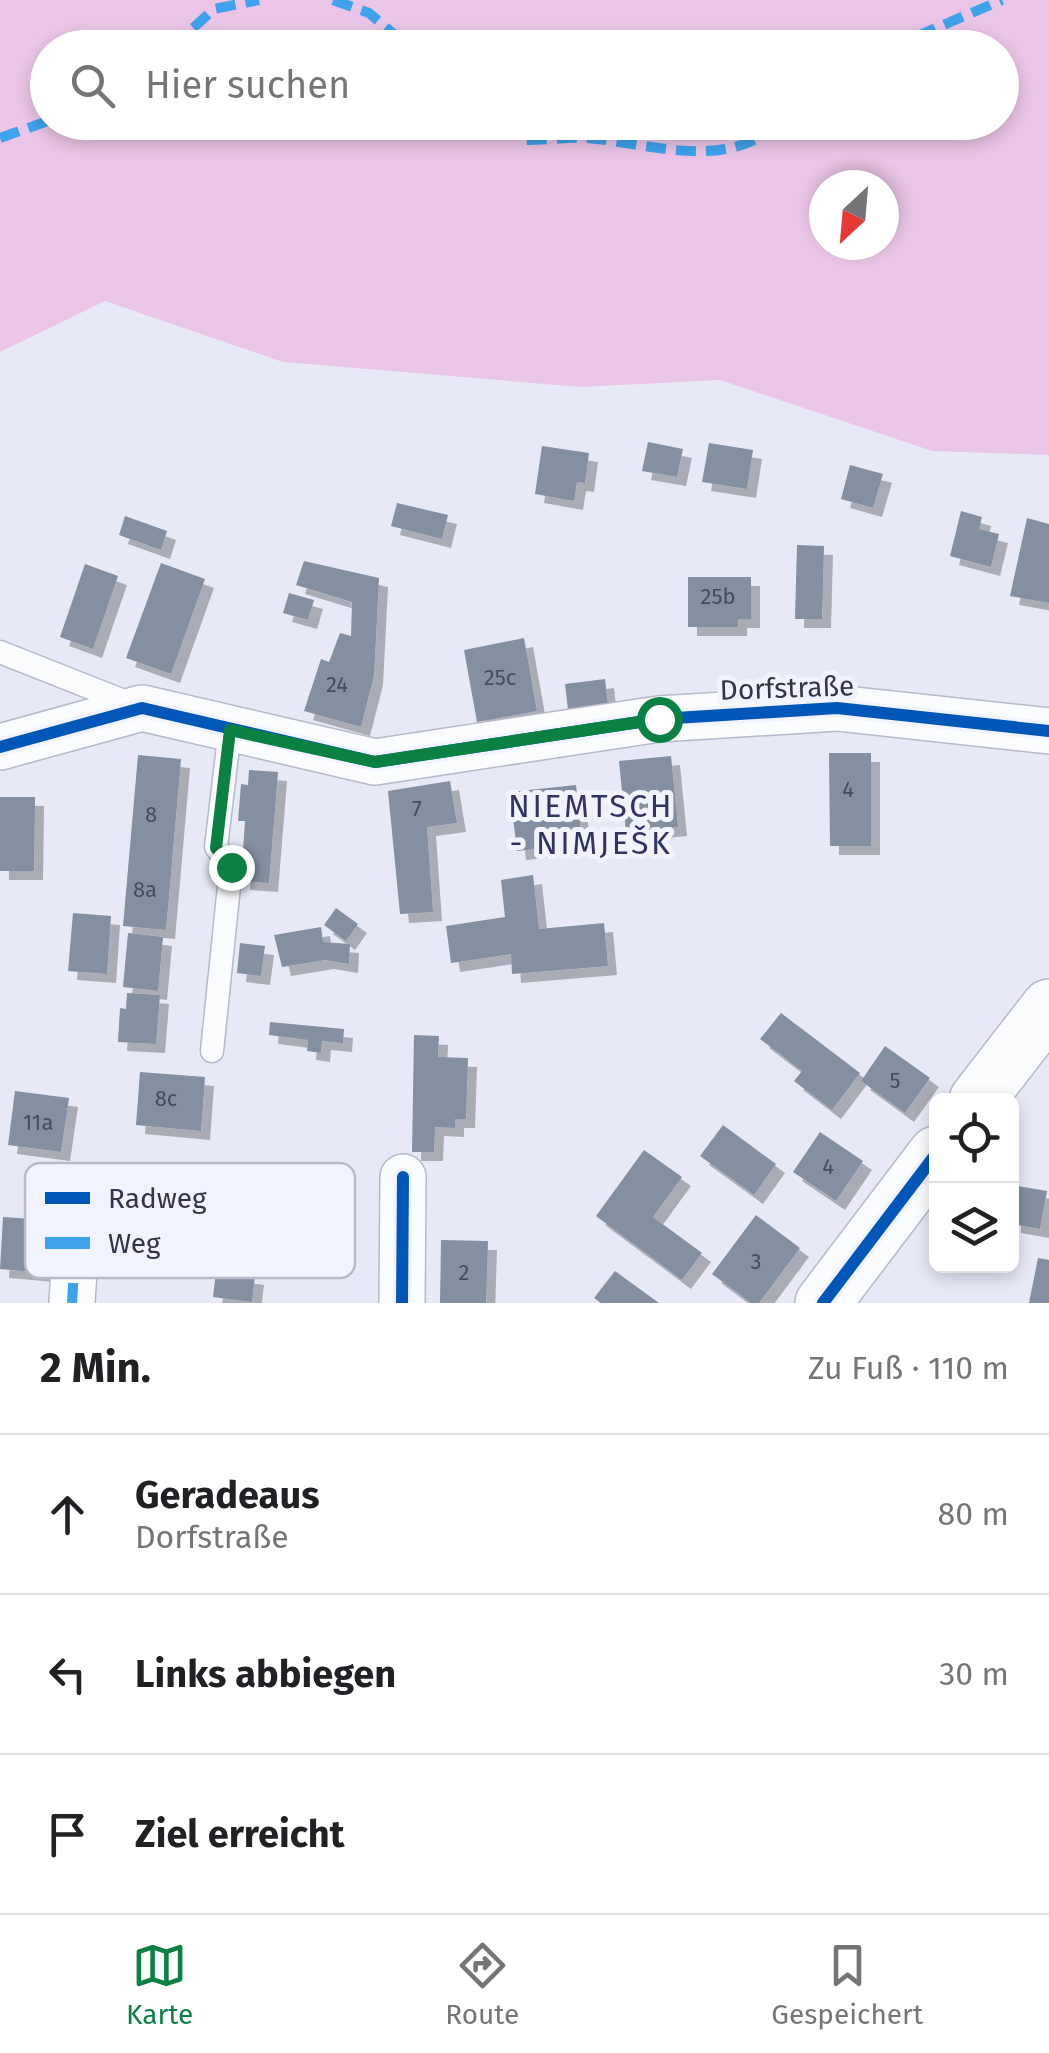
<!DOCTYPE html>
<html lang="de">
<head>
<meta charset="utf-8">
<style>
	:root { --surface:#fff; --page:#f2f2f2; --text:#202124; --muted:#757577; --line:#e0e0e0; --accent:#0b8043 }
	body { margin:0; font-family:"Fira Sans",sans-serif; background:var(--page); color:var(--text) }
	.controls { position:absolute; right:30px; bottom:30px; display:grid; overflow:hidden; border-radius:15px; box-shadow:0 5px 15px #0003 }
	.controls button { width:90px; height:90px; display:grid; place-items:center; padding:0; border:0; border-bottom:2px solid var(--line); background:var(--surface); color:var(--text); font:50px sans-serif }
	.compass { position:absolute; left:809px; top:170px; width:90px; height:90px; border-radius:50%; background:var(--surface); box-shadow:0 5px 15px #0003; rotate:206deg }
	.stop { position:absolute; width:30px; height:30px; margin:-22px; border:8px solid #0b8043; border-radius:50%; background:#fff }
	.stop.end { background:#0b8043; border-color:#fff; box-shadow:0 2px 10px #0008 }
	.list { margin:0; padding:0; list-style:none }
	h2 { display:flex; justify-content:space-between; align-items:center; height:130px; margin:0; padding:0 40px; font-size:42px }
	h2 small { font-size:32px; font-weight:400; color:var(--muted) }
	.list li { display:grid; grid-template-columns:65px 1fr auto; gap:30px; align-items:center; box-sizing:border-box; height:160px; padding:0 40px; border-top:2px solid var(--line) }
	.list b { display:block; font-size:38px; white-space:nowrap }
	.list p { margin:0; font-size:32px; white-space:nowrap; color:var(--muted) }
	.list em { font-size:32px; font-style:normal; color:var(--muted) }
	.icon { flex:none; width:55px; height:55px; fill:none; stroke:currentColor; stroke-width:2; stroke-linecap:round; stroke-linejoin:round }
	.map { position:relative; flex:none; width:1049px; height:1303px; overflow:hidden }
	.search { position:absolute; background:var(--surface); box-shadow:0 5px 15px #0003; left:30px; right:30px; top:30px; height:110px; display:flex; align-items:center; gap:25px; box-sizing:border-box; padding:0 35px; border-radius:55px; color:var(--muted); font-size:38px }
	.sheet { height:610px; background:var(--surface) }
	nav { display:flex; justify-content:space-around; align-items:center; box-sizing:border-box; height:140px; border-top:2px solid var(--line); background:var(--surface); font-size:28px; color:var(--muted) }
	nav a { display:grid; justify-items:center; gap:5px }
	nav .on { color:var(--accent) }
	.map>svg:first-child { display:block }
	.green { fill:#ebc5e7; fill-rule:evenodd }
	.building { fill:#848fa2; filter:url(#shadow) }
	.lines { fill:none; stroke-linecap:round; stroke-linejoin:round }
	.lane-casing { stroke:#b6b9c9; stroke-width:25 }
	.street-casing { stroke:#b6b9c9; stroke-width:48 }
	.secondary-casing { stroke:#b6b9c9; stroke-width:58 }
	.lane { stroke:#fbfcfe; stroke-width:22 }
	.street { stroke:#fbfcfe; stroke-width:45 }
	.secondary { stroke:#fbfcfe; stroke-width:55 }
	.quiet { stroke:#3ea3ec; stroke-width:10; stroke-dasharray:20 10; stroke-linecap:butt }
	.cycleway-casing { stroke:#f1f3ff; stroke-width:19 }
	.cycleway { stroke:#0057b8; stroke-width:12 }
	.route { stroke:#0b8043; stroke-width:12 }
	.labels { text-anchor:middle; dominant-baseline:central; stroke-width:10; stroke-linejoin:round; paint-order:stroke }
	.number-label { font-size:22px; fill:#464b61 }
	.street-label { font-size:28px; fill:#31344b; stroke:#f1f3ff }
	.quarter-label { font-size:32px; letter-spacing:2.5px; fill:#303462; stroke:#f1f3ff }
	.key { fill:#f1f3ff; stroke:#b7bac9; stroke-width:2.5 }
	.key-label { font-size:28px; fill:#31344b }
</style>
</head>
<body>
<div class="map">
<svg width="1049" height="1303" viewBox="0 0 1049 1303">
	<defs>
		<filter id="shadow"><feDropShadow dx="9" dy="9" stdDeviation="0" flood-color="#0004"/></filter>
	</defs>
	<rect width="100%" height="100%" fill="#e7e9f7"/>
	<path class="green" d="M0 0H1049V455L932 451 720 380 581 387 283 362 105 301 0 352ZM48 48H1002V122H48ZM824 185H884V245H824Z"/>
	<g class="building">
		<path d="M648 442 683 449 677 477 642 471Z"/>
		<path d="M709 443 753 450 747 489 702 482Z"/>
		<path d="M542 446 589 453 585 483 577 482 574 501 535 494Z"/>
		<path d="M850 465 883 474 873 508 841 499Z"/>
		<path d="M397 503 448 515 442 539 391 526Z"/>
		<path d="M961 511 982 517 979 529 999 534 991 567 950 556Z"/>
		<path d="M125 516 167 531 161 550 119 535Z"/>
		<path d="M1027 518 1049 524V603L1010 596Z"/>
		<path d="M797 545 824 546 822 619H795Z"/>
		<path d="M304 561 379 578 374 676 361 727 304 711 321 659 329 662 340 633 351 636 352 602 296 585Z"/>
		<path d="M161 563 205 579 171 674 126 658Z"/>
		<path d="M85 564 118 576 93 649 60 637Z"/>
		<path d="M688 577H751V619H738V627H688Z"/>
		<path d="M289 593 314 600 308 620 283 613Z"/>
		<path d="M524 638 537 711 477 722 464 650Z"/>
		<path d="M605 679 608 704 568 710 565 684Z"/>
		<path d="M829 753H871V846H830Z"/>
		<path d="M138 755 181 759 166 930 123 926Z"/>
		<path d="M671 756 678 827 626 832 619 761Z"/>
		<path d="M249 770 278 772 269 883 241 881 245 821H238L241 784 248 785Z"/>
		<path d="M450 781 457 823 427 827 433 912 400 914 388 791Z"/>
		<path d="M576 785 582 844 517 851 510 792Z"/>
		<path d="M0 797H35L34 871H0Z"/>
		<path d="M533 875 539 929 604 923 608 966 512 974 511 954 451 963 446 926 505 917 501 880Z"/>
		<path d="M336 908 358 924 346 941 324 925Z"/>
		<path d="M73 913 111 916 107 974 68 971Z"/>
		<path d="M321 927 323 942 350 944 349 964 325 960 282 967 274 935Z"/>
		<path d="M128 933 163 937 158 991 123 987Z"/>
		<path d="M240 943 265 946 261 976 237 973Z"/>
		<path d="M127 993 160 995 156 1044 118 1042 120 1008 126 1009Z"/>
		<path d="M781 1013 860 1073 832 1110 794 1081 802 1071 760 1039Z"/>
		<path d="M270 1022 344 1029 343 1043 322 1041 321 1053 307 1051 308 1040 269 1035Z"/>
		<path d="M414 1035 439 1036 438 1057 468 1058 466 1119H455V1128L435 1127 434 1152H412Z"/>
		<path d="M885 1046 930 1078 905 1113 861 1081Z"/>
		<path d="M140 1072 205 1077 201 1131 136 1125Z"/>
		<path d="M15 1091 69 1098 61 1152 8 1145Z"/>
		<path d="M723 1125 776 1164 754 1195 700 1156Z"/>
		<path d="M820 1132 863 1161 836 1201 793 1172Z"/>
		<path d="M644 1150 682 1177 653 1217 702 1253 682 1280 596 1216Z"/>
		<path d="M1012 1185 1047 1191 1040 1229 1012 1224Z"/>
		<path d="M756 1215 800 1248 759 1303H751L712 1274Z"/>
		<path d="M3 1217 62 1221 58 1274 0 1269Z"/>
		<path d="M441 1240 488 1241 486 1303H440Z"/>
		<path d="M1038 1258 1049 1260V1303H1029Z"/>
		<path d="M216 1271 255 1276 252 1302 213 1297Z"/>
		<path d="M615 1271 659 1303H601L594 1298Z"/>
	</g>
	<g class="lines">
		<g class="lane-casing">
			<g id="lane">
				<path d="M0 652 134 705"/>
				<path d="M212 1051 231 867 216 847 230 730"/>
			</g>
		</g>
		<g class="street-casing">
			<g id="street">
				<path d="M0 747 142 708 375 762 659 719 837 708 1049 731"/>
				<path d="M72 1303 79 1187"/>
				<path d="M402 1303 403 1177"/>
			</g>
		</g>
		<g class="secondary-casing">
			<g id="secondary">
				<path d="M977 1100 1049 1007"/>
				<path d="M823 1303 936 1154"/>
			</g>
		</g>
		<use href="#lane" class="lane"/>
		<use href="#street" class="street"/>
		<use href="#secondary" class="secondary"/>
		<g class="quiet">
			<path d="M333 0 369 13 410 48"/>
			<path d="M171 48 214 9 259 0"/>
			<path d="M889 48 1002 0"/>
			<path d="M503 122 526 140C546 140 568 137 588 138 654 144 726 172 781 122"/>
			<path d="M0 138 48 121"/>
			<path d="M72 1303 79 1187"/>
		</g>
		<g class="cycleway-casing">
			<g id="cycleway">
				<path d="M0 747 142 708 375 762 659 719 837 708 1049 731"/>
				<path d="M402 1303 403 1177"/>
				<path d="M823 1303 936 1154"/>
			</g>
		</g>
		<use href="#cycleway" class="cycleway"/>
	</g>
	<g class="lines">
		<path class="route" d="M231 867 216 848 230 730 375 762 659 719"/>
	</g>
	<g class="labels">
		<g class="number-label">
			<text x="718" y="596">25b</text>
			<text x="500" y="677">25c</text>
			<text x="337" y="684">24</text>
			<text x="848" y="789">4</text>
			<text x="417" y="808">7</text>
			<text x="151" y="814">8</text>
			<text x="145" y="889">8a</text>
			<text x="895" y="1080">5</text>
			<text x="166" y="1098">8c</text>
			<text x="38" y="1122">11a</text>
			<text x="828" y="1166">4</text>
			<text x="756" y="1261">3</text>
			<text x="464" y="1272">2</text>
		</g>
		<g class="street-label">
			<text transform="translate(787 688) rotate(-2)">Dorfstraße</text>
		</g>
		<g class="quarter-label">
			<text x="591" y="806">NIEMTSCH<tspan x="591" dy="37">- NIMJEŠK</tspan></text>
		</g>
	</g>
	<rect x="25" y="1163" width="330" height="115" rx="15" class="key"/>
	<rect x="45" y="1192" width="45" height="12" fill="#0057b8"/>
	<rect x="45" y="1237" width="45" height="12" fill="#3ea3ec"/>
	<g class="key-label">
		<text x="108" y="1208">Radweg</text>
		<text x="108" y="1253">Weg</text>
	</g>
</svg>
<div class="controls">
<button><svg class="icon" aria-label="locate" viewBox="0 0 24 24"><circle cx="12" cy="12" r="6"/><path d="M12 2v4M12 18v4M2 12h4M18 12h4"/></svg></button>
<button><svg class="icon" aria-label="layers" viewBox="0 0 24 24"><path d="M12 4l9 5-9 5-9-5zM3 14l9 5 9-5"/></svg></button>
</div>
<svg class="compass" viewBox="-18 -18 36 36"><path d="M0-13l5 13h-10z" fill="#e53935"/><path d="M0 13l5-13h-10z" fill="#757577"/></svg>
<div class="stop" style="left:659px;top:719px"></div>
<div class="stop end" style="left:231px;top:867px"></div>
<div class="search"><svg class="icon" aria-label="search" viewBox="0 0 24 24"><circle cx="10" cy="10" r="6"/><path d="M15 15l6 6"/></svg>Hier suchen</div>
</div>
<section class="sheet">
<h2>2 Min.<small>Zu Fuß · 110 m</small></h2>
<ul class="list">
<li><svg class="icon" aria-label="ahead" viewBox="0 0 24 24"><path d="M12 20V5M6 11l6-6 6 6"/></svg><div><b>Geradeaus</b><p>Dorfstraße</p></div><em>80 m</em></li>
<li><svg class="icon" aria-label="left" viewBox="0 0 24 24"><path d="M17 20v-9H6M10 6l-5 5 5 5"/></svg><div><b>Links abbiegen</b></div><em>30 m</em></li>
<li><svg class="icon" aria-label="arrive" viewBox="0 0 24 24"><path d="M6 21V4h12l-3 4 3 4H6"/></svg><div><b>Ziel erreicht</b></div></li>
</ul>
</section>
<nav>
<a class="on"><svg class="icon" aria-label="map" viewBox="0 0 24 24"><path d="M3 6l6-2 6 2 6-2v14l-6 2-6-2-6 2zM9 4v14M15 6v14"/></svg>Karte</a>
<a><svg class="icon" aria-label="directions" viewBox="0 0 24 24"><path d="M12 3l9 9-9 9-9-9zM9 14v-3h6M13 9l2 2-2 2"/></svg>Route</a>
<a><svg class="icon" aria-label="saved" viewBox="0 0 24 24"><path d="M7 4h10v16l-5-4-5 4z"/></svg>Gespeichert</a>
</nav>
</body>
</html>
